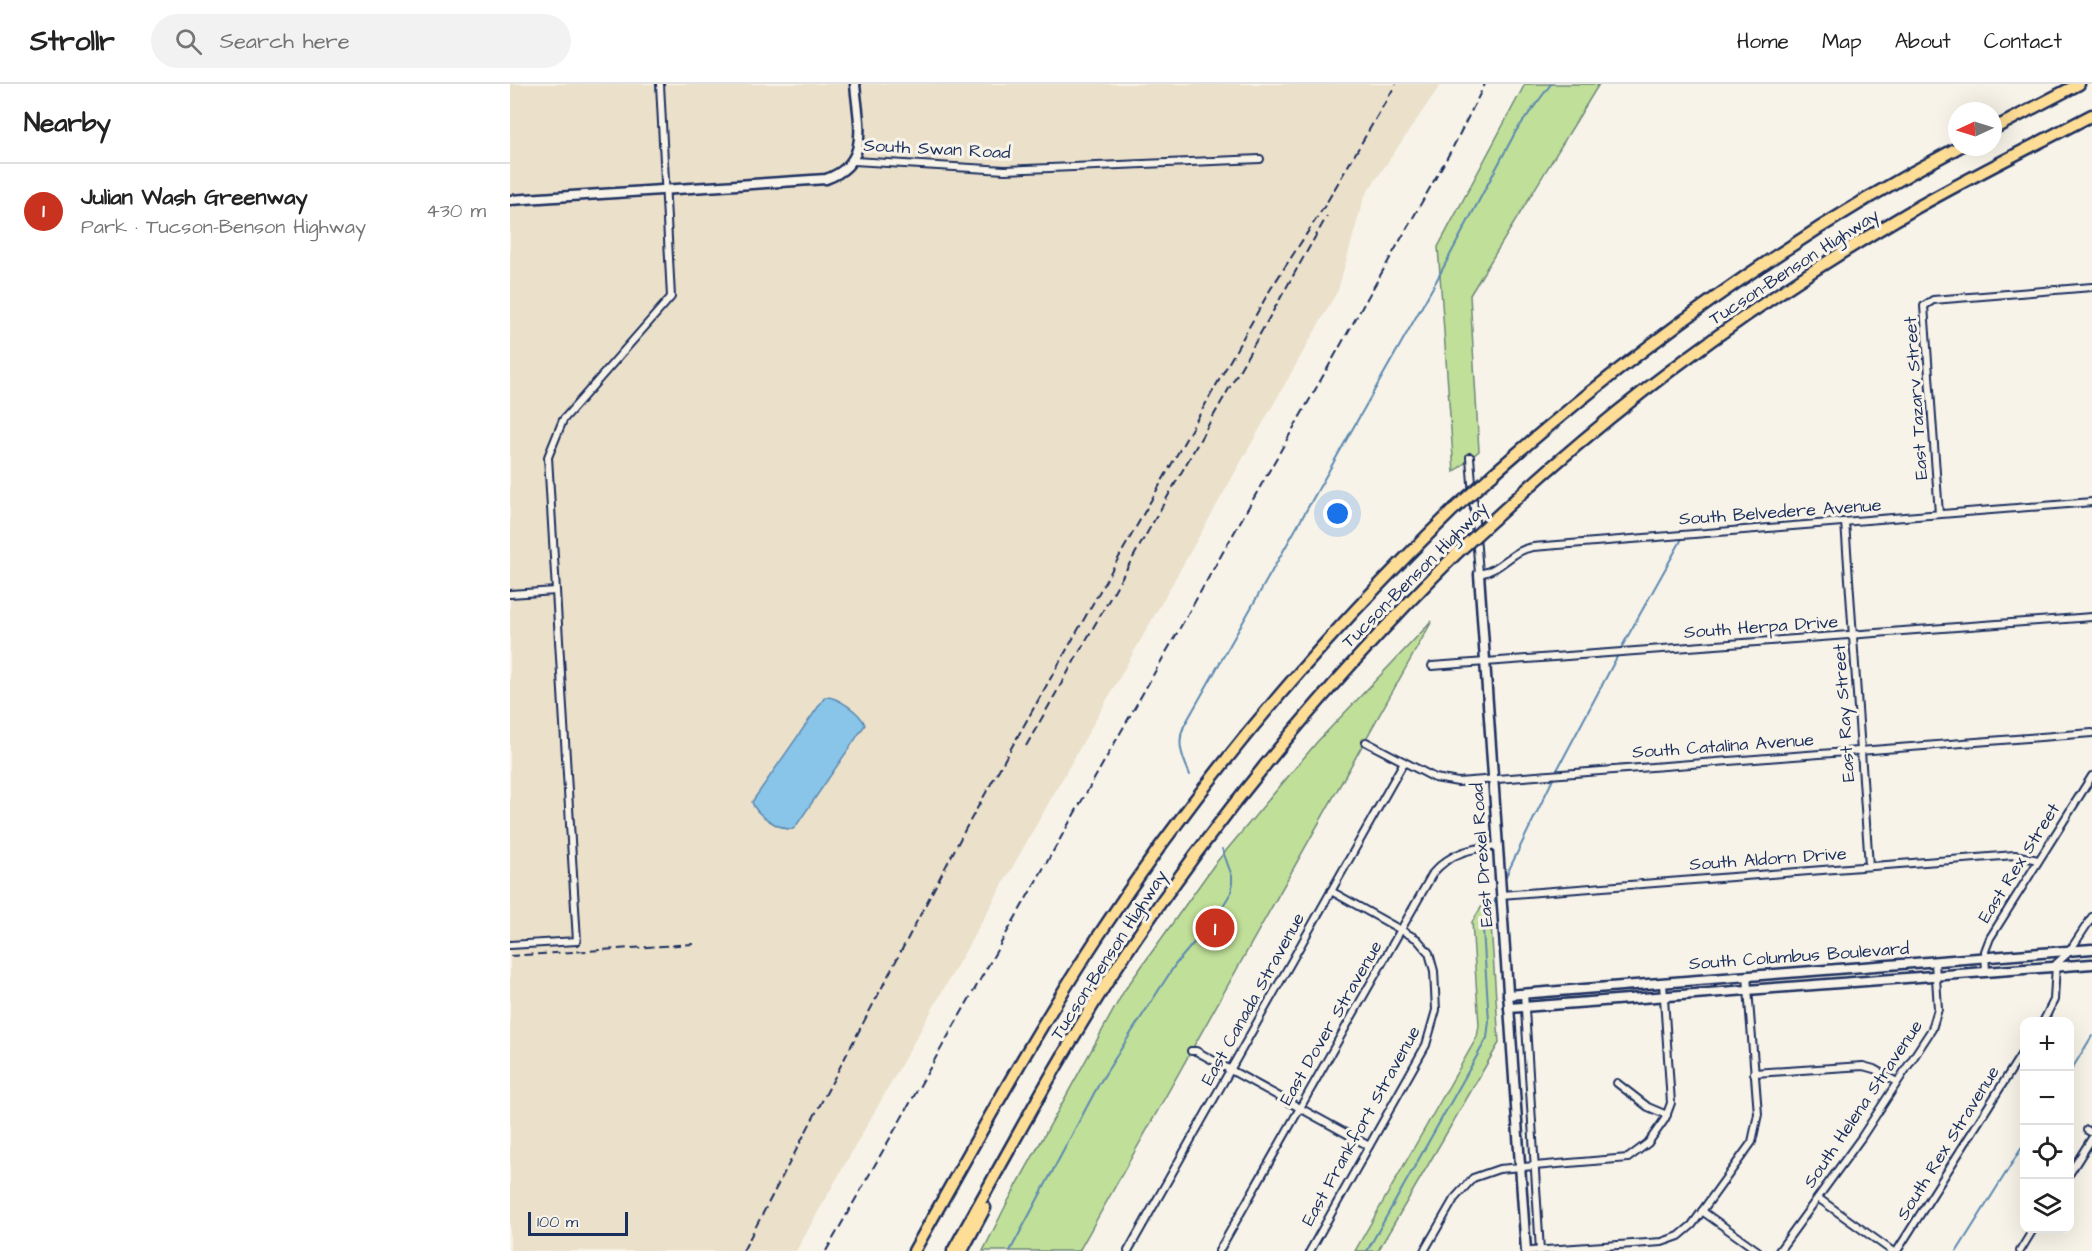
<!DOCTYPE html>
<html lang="en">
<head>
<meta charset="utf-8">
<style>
	:root { --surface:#fff; --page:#f2f2f2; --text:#222; --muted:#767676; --line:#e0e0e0; --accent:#c8321e }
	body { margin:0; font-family:"Architects Daughter",sans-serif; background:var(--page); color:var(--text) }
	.controls { position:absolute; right:18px; bottom:18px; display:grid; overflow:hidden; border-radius:12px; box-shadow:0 6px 24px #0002 }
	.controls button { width:54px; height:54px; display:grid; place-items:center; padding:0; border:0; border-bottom:2px solid var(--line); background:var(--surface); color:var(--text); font:30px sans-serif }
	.compass { position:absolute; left:1438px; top:18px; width:54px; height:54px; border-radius:50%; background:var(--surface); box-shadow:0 6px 24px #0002; rotate:266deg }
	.scale { position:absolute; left:18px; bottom:15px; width:100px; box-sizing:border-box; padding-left:6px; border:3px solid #1b2f5e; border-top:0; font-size:16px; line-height:21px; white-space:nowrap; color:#1b2f5e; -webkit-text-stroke:4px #f7f3e8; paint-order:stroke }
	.you { position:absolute; left:828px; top:430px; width:21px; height:21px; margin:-15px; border:4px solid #fff; border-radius:50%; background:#1a73e8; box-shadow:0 0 0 9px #1a73e833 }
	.badge { display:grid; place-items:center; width:39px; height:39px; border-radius:50%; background:var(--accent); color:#fff; font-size:20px; font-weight:700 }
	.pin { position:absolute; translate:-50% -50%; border:3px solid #fff; box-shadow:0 2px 6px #0006 }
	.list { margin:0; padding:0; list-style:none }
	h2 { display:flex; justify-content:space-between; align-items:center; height:78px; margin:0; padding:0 24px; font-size:26px }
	h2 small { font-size:20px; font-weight:400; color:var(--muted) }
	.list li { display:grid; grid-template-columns:39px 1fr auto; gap:18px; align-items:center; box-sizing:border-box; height:96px; padding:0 24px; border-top:2px solid var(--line) }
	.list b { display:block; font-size:22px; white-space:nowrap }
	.list p { margin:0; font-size:20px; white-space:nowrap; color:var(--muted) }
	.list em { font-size:20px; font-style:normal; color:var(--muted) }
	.icon { flex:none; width:33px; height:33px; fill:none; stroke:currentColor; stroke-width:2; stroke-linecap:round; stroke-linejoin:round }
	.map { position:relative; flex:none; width:1582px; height:1167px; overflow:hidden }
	header { display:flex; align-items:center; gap:36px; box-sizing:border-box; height:84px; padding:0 30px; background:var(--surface); border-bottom:2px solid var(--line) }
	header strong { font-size:28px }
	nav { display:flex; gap:33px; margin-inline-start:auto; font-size:21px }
	.search { width:420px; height:54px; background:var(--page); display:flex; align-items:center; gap:15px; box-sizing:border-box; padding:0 21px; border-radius:33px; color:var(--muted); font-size:22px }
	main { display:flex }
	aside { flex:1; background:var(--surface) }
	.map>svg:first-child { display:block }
	.built { fill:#ebe0ca }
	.green { fill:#c0df98; stroke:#6e877b; stroke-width:1.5 }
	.water { fill:#88c5e8; stroke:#5c89b1; stroke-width:1.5 }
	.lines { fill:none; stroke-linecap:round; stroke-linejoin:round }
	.stream { stroke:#5c89b1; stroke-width:2 }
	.street-casing { stroke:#1b2f5e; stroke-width:10 }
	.secondary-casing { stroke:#1b2f5e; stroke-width:13 }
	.highway-casing { stroke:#1b2f5e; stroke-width:15 }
	.street { stroke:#f7f3e8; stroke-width:6 }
	.secondary { stroke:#f7f3e8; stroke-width:8 }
	.highway { stroke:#fedd96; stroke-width:10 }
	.rail { stroke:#1b2f5e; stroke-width:2; stroke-dasharray:9 4.5; stroke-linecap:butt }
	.highway-bridge-casing { stroke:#1b2f5e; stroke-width:15; stroke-linecap:butt }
	.highway-bridge { stroke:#fedd96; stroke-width:10 }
	.labels { text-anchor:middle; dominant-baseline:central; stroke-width:6; stroke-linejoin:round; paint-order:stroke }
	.street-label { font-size:18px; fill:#1b2f5e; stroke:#f7f3e8 }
</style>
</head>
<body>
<header>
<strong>Strollr</strong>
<div class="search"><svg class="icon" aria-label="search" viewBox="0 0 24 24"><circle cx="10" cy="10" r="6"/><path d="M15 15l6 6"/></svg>Search here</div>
<nav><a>Home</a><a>Map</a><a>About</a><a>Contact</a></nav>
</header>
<main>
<aside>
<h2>Nearby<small></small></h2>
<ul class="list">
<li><span class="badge">1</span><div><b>Julian Wash Greenway</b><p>Park · Tucson–Benson Highway</p></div><em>430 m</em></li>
</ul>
</aside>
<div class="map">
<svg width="1582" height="1167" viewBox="0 0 1582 1167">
	<rect width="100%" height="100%" fill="#f7f3e8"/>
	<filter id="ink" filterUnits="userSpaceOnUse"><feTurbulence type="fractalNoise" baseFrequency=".0167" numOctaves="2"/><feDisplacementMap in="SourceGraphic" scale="12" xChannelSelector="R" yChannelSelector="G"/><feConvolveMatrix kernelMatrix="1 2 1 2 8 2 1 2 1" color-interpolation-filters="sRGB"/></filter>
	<g filter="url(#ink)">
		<path class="built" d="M0 0H931L854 113 828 206 286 1167H0Z"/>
		<g class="green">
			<path d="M1015 0H1089L960 211 969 367 944 388 928 163Z"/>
			<path d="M922 537 569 1167H473L497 1119 614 907 704 781 807 658Z"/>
			<path d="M979 811 989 959 868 1167H845L967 953 969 941 962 838Z"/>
		</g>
		<path class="water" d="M315 613C327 612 351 629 355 641L286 742 283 745C271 747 245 730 242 718Z"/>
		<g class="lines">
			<g class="stream">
				<path d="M1110 566 1173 453"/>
				<path d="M1046 688 1108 571"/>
				<path d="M680 691C673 674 666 660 674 642L923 203 1006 47 1041 0"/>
				<path d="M994 796 1044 693"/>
				<path d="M1560 988 1582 952"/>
				<path d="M500 1167 589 1000 621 949 665 881 708 830 722 807V792L712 765"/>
				<path d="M857 1167 977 954 979 937 973 845 988 809"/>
				<path d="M1447 1167 1514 1060"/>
			</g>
			<g class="street-casing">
				<g id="street">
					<path d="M344 77 495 86 750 75"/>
					<path d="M960 373 969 490C991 487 1001 466 1023 463L1582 418"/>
					<path d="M1429 430 1414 222 1423 216 1582 203"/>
					<path d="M1335 438 1359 782"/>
					<path d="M0 510 46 507"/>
					<path d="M922 582 1582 533"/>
					<path d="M856 658 925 694 948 698 1582 649"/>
					<path d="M991 811 1505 771 1528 776"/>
					<path d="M0 861 67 857 38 373 53 336 161 213 150 0"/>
					<path d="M1476 888 1475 867 1480 854 1582 692"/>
					<path d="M1014 909 1030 1167"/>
					<path d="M1533 938 1544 916 1546 880 1559 868 1582 833"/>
					<path d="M681 967H686L859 1062"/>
					<path d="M1244 989 1353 982 1364 985 1387 998"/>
					<path d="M1107 999 1138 1023 1157 1031"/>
					<path d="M1577 1046 1582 1049"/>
					<path d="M1560 1089 1582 1054"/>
					<path d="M1308 1114 1382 1167"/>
					<path d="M1192 1127 1248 1167"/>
					<path d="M618 1167 894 678"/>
					<path d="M709 1167 923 789C941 768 962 764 987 762"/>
					<path d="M800 1167 916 961 926 926 924 887 919 869 907 855 821 807"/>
					<path d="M914 1167 944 1115 963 1094 989 1085 1118 1074 1138 1059 1155 1035 1161 1019 1153 899"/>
					<path d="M1021 1167 1152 1158 1169 1152 1182 1141 1242 1058 1248 1030 1237 892"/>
					<path d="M1269 1167 1351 1054 1422 945 1428 925 1425 878"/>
					<path d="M1387 1167 1514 966"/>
					<path d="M1510 1167 1524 1144"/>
				</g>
			</g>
			<g class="secondary-casing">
				<g id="secondary">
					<path d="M0 116 316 95C362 79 348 39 345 0"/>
					<path d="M969 490 1016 1167"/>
					<path d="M998 911 1582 865"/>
					<path d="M999 924 1582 880"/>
				</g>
			</g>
			<g class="highway-casing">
				<g id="highway">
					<path d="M1483 45 1569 0"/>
					<path d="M982 391C1125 265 1280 152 1449 63"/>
					<path d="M984 435C1111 316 1254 212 1406 124 1464 91 1523 62 1582 31"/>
					<path d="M404 1167C464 1061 522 953 589 851 691 695 811 555 944 425"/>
					<path d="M443 1167C499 1067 553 965 616 869 713 724 824 592 948 468"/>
					<path d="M452 1167 475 1124"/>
				</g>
			</g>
			<use href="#street" class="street"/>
			<use href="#secondary" class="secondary"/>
			<use href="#highway" class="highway"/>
			<g class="rail">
				<path d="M516 662 817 132"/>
				<path d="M0 872 183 860"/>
				<path d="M233 1167 456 744 760 206 814 123 886 0"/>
				<path d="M316 1167 942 65 975 0"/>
			</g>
			<g class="highway-bridge-casing">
				<g id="highway-bridge">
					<path d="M944 425 982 391"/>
					<path d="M948 468 984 435"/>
				</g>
			</g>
			<use href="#highway-bridge" class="highway-bridge"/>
		</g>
	</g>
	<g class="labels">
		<g class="street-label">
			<text transform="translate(427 65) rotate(3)">South Swan Road</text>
			<text transform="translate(1284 183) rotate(-33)">Tucson–Benson Highway</text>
			<text transform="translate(1406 314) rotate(-94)">East Tazarv Street</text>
			<text transform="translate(1270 428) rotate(-4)">South Belvedere Avenue</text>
			<text transform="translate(905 491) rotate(-45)">Tucson–Benson Highway</text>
			<text transform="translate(1251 543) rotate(-4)">South Herpa Drive</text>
			<text transform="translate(1334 629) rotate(-94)">East Ray Street</text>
			<text transform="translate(1213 662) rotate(-4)">South Catalina Avenue</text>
			<text transform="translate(972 771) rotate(-94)">East Drexel Road</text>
			<text transform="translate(1258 775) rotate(-4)">South Aldorn Drive</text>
			<text transform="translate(1509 779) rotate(-58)">East Rex Street</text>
			<text transform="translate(599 871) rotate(-57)">Tucson–Benson Highway</text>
			<text transform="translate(1289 872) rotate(-4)">South Columbus Boulevard</text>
			<text transform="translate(743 915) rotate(-61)">East Canada Stravenue</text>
			<text transform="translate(821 939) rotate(-60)">East Dover Stravenue</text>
			<text transform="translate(1353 1020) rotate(-56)">South Helena Stravenue</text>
			<text transform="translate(851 1042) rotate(-61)">East Frankfort Stravenue</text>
			<text transform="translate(1438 1059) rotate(-58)">South Rex Stravenue</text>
		</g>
	</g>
</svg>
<div class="controls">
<button>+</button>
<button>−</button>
<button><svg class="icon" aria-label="locate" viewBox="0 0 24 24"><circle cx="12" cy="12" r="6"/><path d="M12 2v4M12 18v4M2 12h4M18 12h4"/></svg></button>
<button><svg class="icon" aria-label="layers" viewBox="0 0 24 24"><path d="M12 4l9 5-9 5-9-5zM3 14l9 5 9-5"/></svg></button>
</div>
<svg class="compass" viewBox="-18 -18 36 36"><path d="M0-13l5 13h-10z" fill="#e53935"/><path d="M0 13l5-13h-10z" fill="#767676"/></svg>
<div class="scale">100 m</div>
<div class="you"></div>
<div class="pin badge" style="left:705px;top:844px">1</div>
</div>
</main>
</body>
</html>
